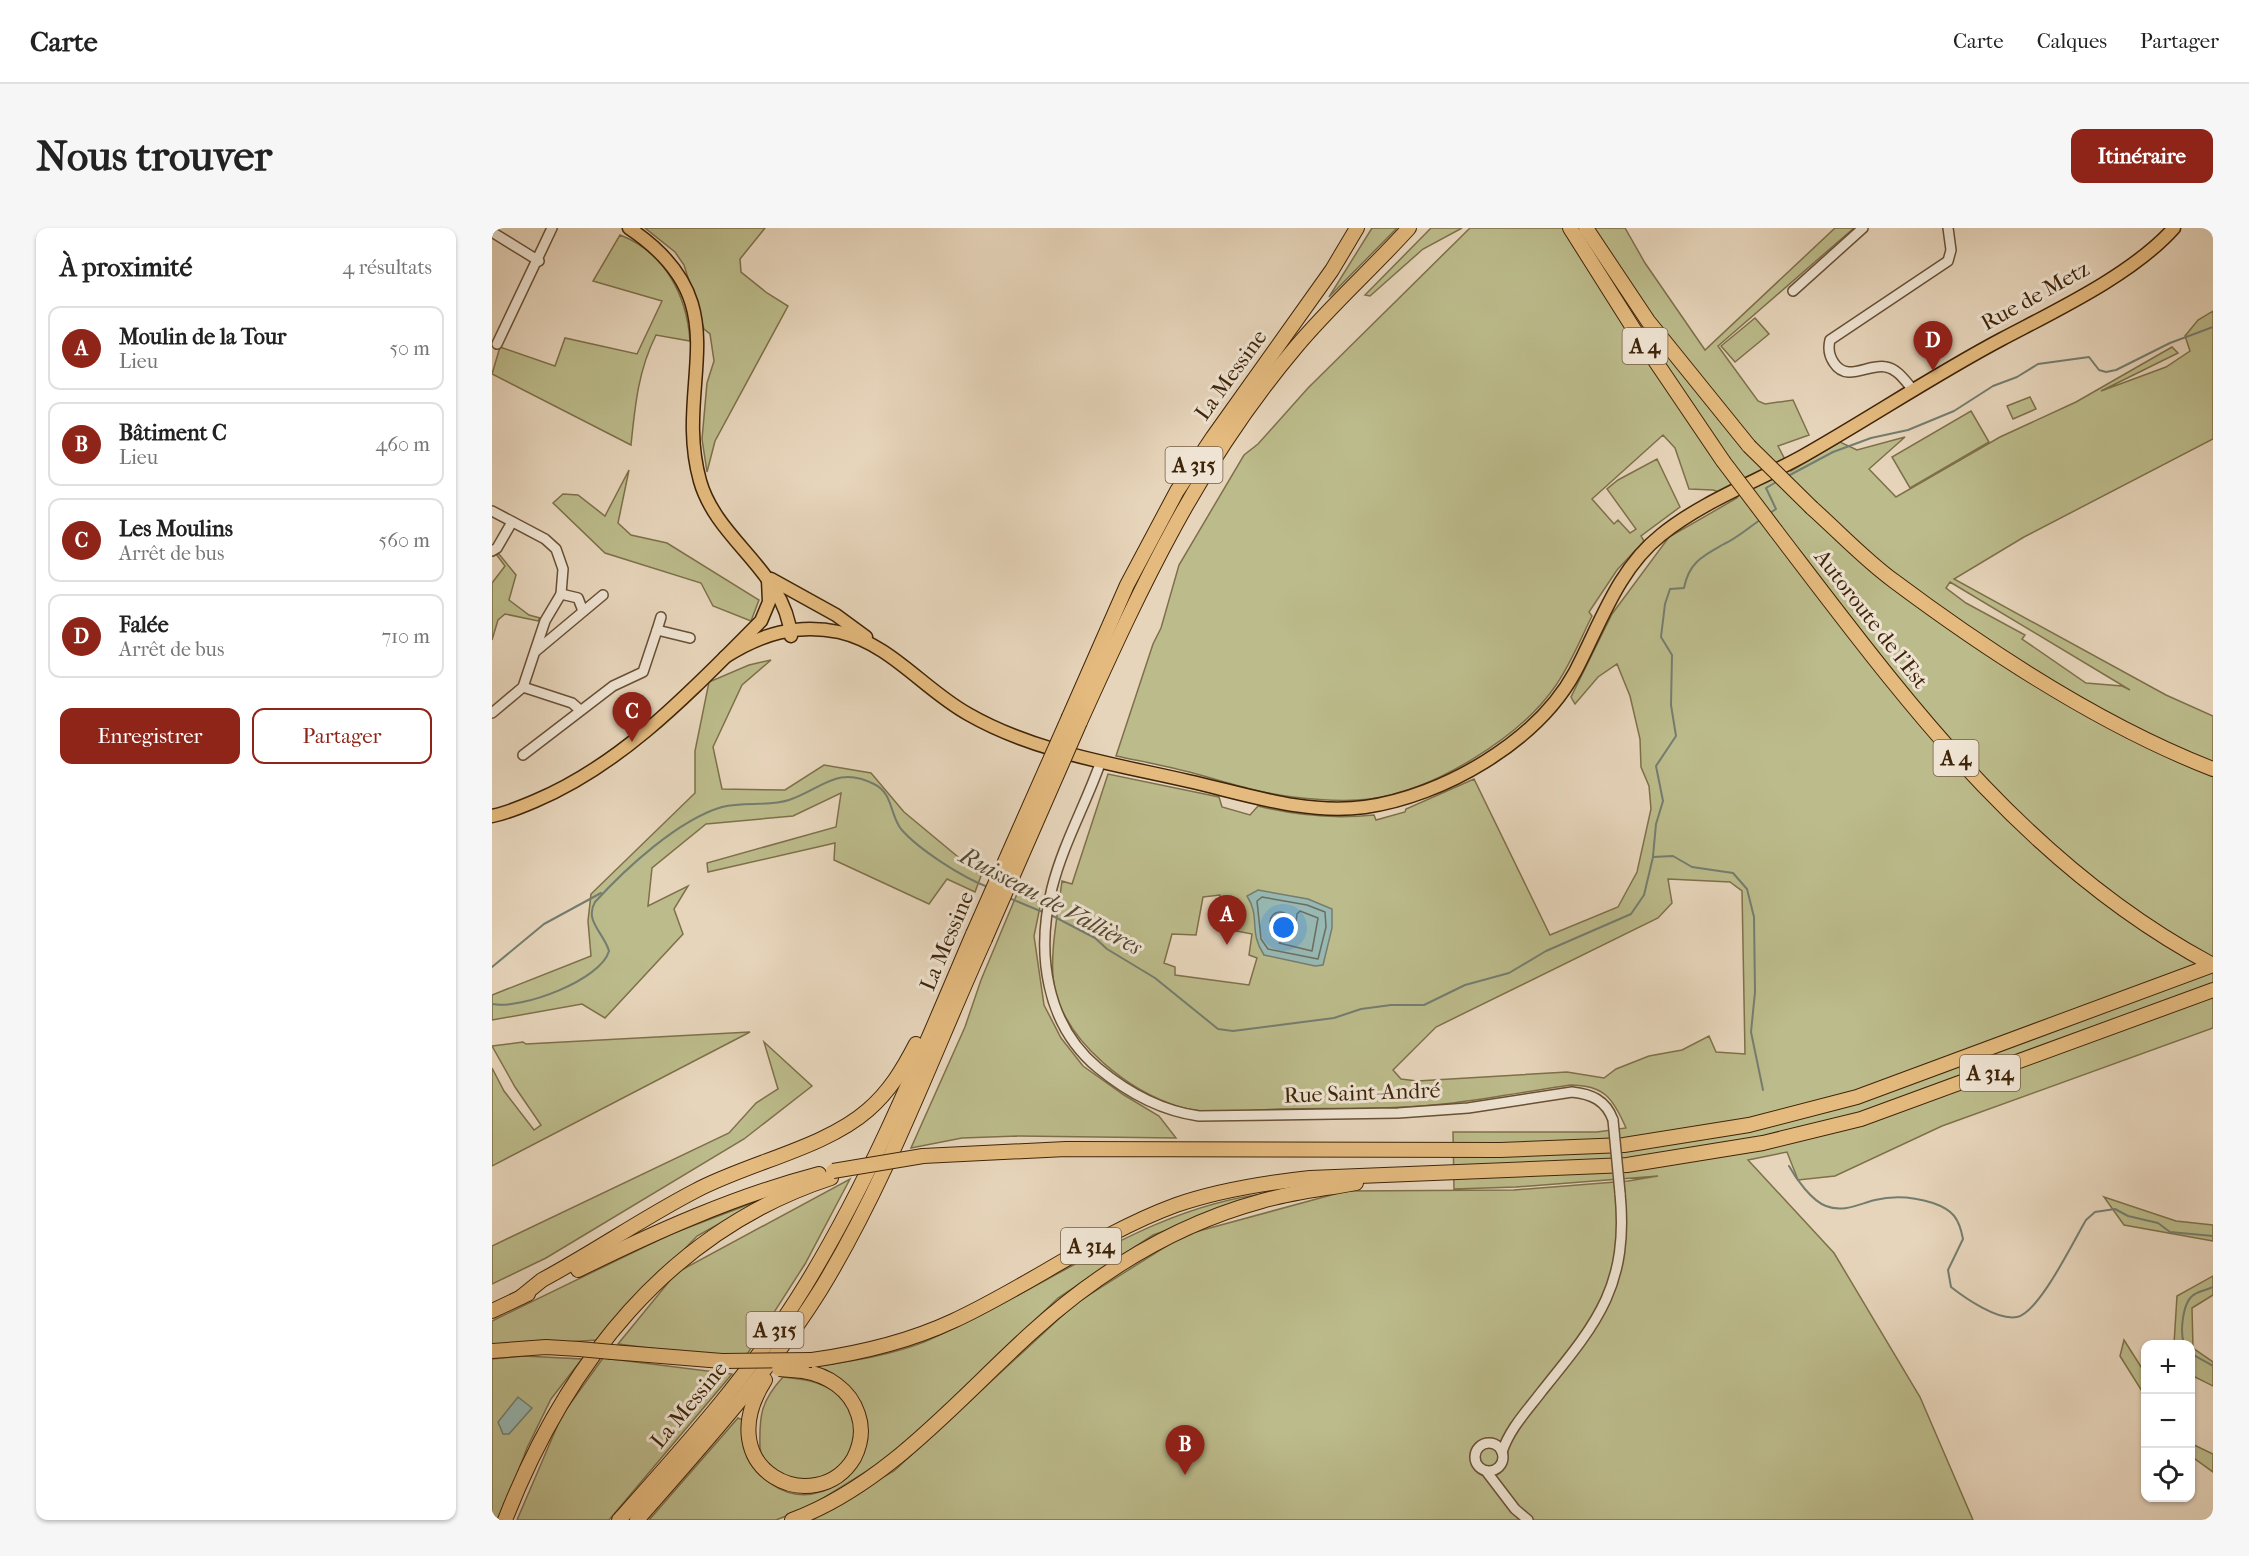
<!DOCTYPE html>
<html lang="fr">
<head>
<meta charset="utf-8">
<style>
	:root { --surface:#fff; --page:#f6f6f6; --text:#222; --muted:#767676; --line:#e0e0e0; --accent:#8f2418 }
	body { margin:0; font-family:"IM FELL French Canon",serif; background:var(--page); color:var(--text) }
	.controls { position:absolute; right:18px; bottom:18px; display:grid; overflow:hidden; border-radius:12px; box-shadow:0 2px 4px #0004 }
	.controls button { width:54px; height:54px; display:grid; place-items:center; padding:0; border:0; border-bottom:2px solid var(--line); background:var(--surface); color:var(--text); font:30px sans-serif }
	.you { position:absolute; left:792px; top:700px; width:21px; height:21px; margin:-15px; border:4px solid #fff; border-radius:50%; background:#1a73e8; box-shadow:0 0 0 9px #1a73e833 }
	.badge { display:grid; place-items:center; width:39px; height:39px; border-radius:50%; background:var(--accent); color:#fff; font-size:20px; font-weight:700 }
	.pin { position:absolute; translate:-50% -50px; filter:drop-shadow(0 2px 3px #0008) }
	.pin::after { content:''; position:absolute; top:32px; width:21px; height:18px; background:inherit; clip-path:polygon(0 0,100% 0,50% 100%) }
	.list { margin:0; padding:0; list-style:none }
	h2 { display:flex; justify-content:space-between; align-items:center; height:78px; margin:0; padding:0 24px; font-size:26px }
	h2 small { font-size:20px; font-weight:400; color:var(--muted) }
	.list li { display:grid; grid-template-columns:39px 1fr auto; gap:18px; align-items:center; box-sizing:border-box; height:84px; margin:0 12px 12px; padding:0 12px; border:2px solid var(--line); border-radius:12px }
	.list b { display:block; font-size:22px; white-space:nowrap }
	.list p { margin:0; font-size:20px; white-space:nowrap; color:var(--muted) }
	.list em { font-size:20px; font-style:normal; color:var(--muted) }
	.actions { display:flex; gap:12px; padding:18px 24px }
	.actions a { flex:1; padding:14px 0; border:2px solid var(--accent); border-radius:12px; text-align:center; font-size:21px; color:var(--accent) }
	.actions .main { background:var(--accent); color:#fff }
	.icon { flex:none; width:33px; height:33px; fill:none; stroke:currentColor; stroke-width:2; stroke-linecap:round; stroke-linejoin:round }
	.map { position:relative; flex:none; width:1721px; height:1292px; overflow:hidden; border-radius:12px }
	header { display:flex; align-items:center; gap:36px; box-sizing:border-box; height:84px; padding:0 30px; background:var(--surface); border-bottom:2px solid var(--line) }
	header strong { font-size:28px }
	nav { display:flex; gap:33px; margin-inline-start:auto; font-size:21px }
	.intro { display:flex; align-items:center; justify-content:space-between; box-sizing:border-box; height:144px; padding:0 36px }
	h1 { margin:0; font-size:42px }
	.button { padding:15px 27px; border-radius:12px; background:var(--accent); color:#fff; font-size:21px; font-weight:700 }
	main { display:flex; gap:36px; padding:0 36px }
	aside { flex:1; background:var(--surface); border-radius:12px; box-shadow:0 2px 4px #0004 }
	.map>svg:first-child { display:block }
	.green { fill:#bcbb8b; stroke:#7e704a; stroke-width:1.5; fill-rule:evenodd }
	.water { fill:#97b8b3; stroke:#747d6f; stroke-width:1.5 }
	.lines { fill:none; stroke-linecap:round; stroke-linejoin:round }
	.shore { stroke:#6b6e5e; stroke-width:1.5 }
	.stream { stroke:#747d6f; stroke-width:2 }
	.minor-casing { stroke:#695035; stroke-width:12 }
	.major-casing { stroke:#3f2408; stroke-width:15 }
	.highway-casing { stroke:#3f2408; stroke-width:16 }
	.minor { stroke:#efe4d3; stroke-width:9 }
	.major { stroke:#e4ba7e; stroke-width:12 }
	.highway { stroke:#e4ba7e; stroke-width:14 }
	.minor-bridge-casing { stroke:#695035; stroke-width:12; stroke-linecap:butt }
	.highway-bridge-casing { stroke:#3f2408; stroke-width:16; stroke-linecap:butt }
	.minor-bridge { stroke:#efe4d3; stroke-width:9 }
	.highway-bridge { stroke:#e4ba7e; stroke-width:14 }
	.labels { text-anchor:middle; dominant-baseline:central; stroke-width:6; stroke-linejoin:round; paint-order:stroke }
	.shield { fill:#efe4d3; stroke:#745e45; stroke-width:1.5 }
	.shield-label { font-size:21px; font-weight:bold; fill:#3f2408 }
	.street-label { font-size:22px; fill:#3f2408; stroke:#efe4d3 }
	.water-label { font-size:24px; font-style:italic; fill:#554933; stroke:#efe4d3 }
</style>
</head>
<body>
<header>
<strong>Carte</strong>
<nav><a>Carte</a><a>Calques</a><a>Partager</a></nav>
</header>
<div class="intro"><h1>Nous trouver</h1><a class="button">Itinéraire</a></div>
<main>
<aside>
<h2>À proximité<small>4 résultats</small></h2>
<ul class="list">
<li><span class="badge">A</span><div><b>Moulin de la Tour</b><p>Lieu</p></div><em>50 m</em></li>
<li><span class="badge">B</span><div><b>Bâtiment C</b><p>Lieu</p></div><em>460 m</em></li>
<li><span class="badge">C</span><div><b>Les Moulins</b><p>Arrêt de bus</p></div><em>560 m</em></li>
<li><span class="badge">D</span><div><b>Falée</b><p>Arrêt de bus</p></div><em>710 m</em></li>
</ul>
<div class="actions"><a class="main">Enregistrer</a><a>Partager</a></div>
</aside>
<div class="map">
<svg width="1721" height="1292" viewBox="0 0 1721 1292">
	<rect width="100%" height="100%" fill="#e7d5bb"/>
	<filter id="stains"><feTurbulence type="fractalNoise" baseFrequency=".00333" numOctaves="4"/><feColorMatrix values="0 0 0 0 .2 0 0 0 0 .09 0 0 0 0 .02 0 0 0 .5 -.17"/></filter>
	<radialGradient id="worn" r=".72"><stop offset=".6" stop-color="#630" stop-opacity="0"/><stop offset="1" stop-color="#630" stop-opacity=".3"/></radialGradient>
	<g class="green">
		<path d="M153 0H273L248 31 249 44 275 65 296 78 223 213 215 244 210 211 215 155 222 133 218 106 212 101 192 37 183 24Z"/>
		<path d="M880 0H905L837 69Z"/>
		<path d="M939 0H970L931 21 878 68 873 67Z"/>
		<path d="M978 0H1133L1153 35 1213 122 1343 0H1362L1226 118 1266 173 1273 176 1301 172 1317 207 1286 218 1299 243 1348 214 1365 222 1413 209 1377 241 1404 269 1508 209 1584 174 1680 119 1686 125 1609 163 1674 139 1698 123 1693 108 1706 92 1721 83V211L1532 309 1462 351 1674 467 1721 488V800L1450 898 1343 948 1306 952 1295 924 1256 932 1342 1025 1428 1169 1481 1292H315L402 1243 584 1075 692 1007 854 963 1022 962 1136 953 1166 948 1024 959 962 961 961 904H1105L1134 900C1121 870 1112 857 1078 857 1039 863 1000 870 961 875 904 882 845 880 788 881 756 882 719 888 688 879 638 864 576 816 563 762 556 732 566 685 570 653L580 656 616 546 727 569 730 579 758 587 766 578C805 588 842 591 882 587L884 592 913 584 914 581 982 551 1058 707 1126 679 1145 644 1159 581 1157 558 1149 539 1148 511 1138 468 1125 436 1106 449 1083 476 1079 469 1120 386 1177 309 1245 270 1221 262 1197 261 1183 220 1171 207 1100 271 1122 296 1126 292 1138 305 1144 301 1115 261 1126 252 1165 231 1188 279 1149 308 1152 313 1125 342 1097 384 1100 388C1088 412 1078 438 1062 460 1026 511 940 563 878 571 853 574 826 572 801 569 769 565 739 556 708 547 681 539 652 534 624 528L661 416 669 400 687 337 752 227 766 216 816 160ZM1458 354 1638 462 1630 458 1594 455 1530 411 1533 407 1474 375 1454 360ZM1176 651 1238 654 1250 663 1253 826 1224 824 1217 808 1190 822 1157 828 1124 841 1112 850 1075 844 925 853 909 851 901 842 944 799 1166 690 1180 675ZM728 667V683L735 685 734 701 760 706 757 727 765 730 757 757 683 747V739L672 735 680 706 704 707 711 669Z"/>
		<path d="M128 7C173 24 195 68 198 113L164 107C146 143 143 178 139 217L0 146 8 119 63 138 73 110 145 126 170 73 101 53Z"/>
		<path d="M1263 90 1277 106 1243 134 1229 118Z"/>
		<path d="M1538 169 1544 181 1521 191 1515 178Z"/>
		<path d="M1479 183 1497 214 1418 260 1400 229Z"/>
		<path d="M137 242 126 295 139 307 175 315 267 372 259 393 221 378 209 355 113 325 61 275 71 266 86 267 113 288Z"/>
		<path d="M4 326H7L24 347 17 372 37 387 48 390 46 393 13 386 6 392 0 412V355L13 338Z"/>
		<path d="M279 432 250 457 221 519 230 561 293 562 332 537 379 545 412 584 489 648 483 664 455 651 437 676 342 632 343 615 216 644 215 635 344 599 349 565 301 588 214 596 160 640 156 678 196 658 182 681 191 706 113 790 90 776 0 792V767L99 728 96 693 99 666 203 565V523L217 454 257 437Z"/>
		<path d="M525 666 549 674 542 708 552 777 569 810 591 838 632 867 667 888 684 910 526 908 470 910 419 920 473 799 489 752Z"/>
		<path d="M258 804 0 938V840L12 863 42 902 49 897 23 859 0 818 31 814 34 816Z"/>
		<path d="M272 814 320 858 252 911 54 1030 0 1056V1018L237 905 264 875 286 861Z"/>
		<path d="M358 951 313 1036 254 1128 212 1127 126 1116 184 1045Z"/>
		<path d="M779 965 661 1007 566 1070 442 1190 388 1235 317 1279 284 1292H157L246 1190 253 1193C247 1246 299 1288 347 1255 355 1249 364 1241 368 1231 373 1217 371 1198 372 1184L321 1139C358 1133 396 1128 432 1114 448 1108 463 1099 478 1092 575 1045 669 976 779 965Z"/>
		<path d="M1612 969 1684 993 1721 997V1013L1632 997Z"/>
		<path d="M271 971 205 1008 105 1112 0 1119V1093L179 1006Z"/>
		<path d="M1721 1048V1067L1700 1080 1701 1120 1721 1134V1158L1699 1147 1698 1116H1682L1685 1068Z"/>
		<path d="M1632 1112 1653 1145V1168L1628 1128Z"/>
		<path d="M32 1128 90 1131 59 1171 35 1220 8 1292H0V1131Z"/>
		<path d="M111 1130 240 1146 117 1292H25L70 1187Z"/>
		<path d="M291 1149C310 1151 327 1153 343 1164 389 1193 352 1264 302 1251 293 1249 287 1249 282 1242 275 1235 269 1230 268 1220 267 1187 269 1173 291 1149Z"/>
		<path d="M1698 1215 1721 1226V1244L1699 1228Z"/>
	</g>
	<g class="water">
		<path d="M766 662 816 671 840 681V700L831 737 823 738 772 727C756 703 769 690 755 668Z"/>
		<path d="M26 1169 40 1180 17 1206H11L6 1194Z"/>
	</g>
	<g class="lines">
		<g class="shore">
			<path d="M770 669 815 677 833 684 834 699 826 731 776 721 769 711 765 673Z"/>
			<path d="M808 683 826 690 820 723 787 715 803 704 805 686Z"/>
			<circle cx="788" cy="694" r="10"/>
		</g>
		<g class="stream">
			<path d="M1296 248 1341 224 1379 210 1416 202 1462 183 1501 158 1525 149 1546 136 1597 129 1607 142 1614 144 1624 142 1678 115 1721 99"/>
			<path d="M1278 285 1284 281 1274 260 1286 253"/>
			<path d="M1161 628 1164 596 1171 573 1164 538 1184 508 1179 477 1180 427 1169 409 1173 376 1178 361 1192 360C1197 334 1211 328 1232 316 1245 310 1256 300 1268 292"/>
			<path d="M517 670 553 685"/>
			<path d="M559 687 603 710 615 721 663 750 726 801 741 803 842 790 869 781 899 777H932L973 757 1017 745 1054 723 1139 686 1152 667 1161 629 1181 628 1200 639 1241 645 1255 661 1262 689 1263 764 1259 804 1271 862"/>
			<path d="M0 739 52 696 109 665"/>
			<path d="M0 776C29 782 109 752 117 723 112 705 92 693 103 674 134 640 186 592 230 579 252 573 275 579 297 572 330 561 345 537 382 556 401 565 398 587 409 601 426 621 471 650 496 659"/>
			<path d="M1297 938C1304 951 1320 973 1334 978 1351 985 1367 976 1383 972 1403 967 1422 969 1441 975 1461 982 1467 990 1471 1011L1456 1042 1459 1059C1473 1070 1506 1093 1525 1089 1547 1085 1582 1012 1594 992L1603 984 1623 981 1636 988 1666 995 1678 1004 1721 1008"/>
			<path d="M1692 1116C1688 1104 1690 1073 1703 1066 1708 1063 1715 1062 1721 1059"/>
			<path d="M1698 1125 1721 1138"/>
		</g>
		<g class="minor-casing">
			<g id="minor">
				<path d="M0 4 47 33"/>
				<path d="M1301 63 1371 0"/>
				<path d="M5 116 60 0"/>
				<path d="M1422 163C1414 154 1406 141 1394 139 1377 135 1355 155 1342 135 1337 128 1336 120 1338 112L1456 33 1459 22 1456 0"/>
				<path d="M0 283 53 311 64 321 71 341 69 366 53 393 31 459 0 485"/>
				<path d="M0 323 5 320 20 294"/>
				<path d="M69 366 86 370 91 383"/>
				<path d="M169 389 165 402 198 410"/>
				<path d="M44 423 111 367"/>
				<path d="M31 459 80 475 88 482"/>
				<path d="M31 527 121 458 151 444 165 402"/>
				<path d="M609 533C594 576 571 616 560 660 544 724 553 796 606 840 635 864 670 883 707 888L906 885 976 880 1080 864C1099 866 1114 872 1121 892"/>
				<circle cx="997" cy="1229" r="14"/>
				<path d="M1010 1224C1018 1200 1035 1183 1050 1163 1105 1095 1137 1058 1128 965"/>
				<path d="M994 1243 1023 1281 1036 1292"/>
			</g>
		</g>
		<g class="major-casing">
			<g id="major">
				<path d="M137 0C252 77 180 153 208 253 225 313 293 343 299 408"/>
				<path d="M279 351 344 387 374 409"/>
				<path d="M233 429C269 406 305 395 347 404 399 416 431 461 476 486 542 524 622 536 696 553 754 566 813 587 873 579 951 568 1045 514 1083 444 1108 397 1125 342 1169 307 1211 273 1264 254 1311 228 1378 190 1442 147 1510 111 1565 82 1641 46 1682 0"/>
				<path d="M0 588C15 585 29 579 43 573 133 535 201 461 269 393L277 374 276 352"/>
			</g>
		</g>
		<g class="highway-casing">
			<g id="highway">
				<path d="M1078 0 1143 103 1231 233"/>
				<path d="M1094 0 1156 93 1257 218"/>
				<path d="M1320 280C1347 304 1373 332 1402 353 1497 424 1610 498 1721 541"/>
				<path d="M1284 303C1411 469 1532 637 1721 737"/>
				<path d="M577 489 635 357 685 263 721 209 840 42 865 0"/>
				<path d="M588 494C650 357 706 235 804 119 839 77 880 41 917 0"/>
				<path d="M431 928 574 921 1008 922 1132 917 1257 897 1365 869 1721 737"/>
				<path d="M86 1042C163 1004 243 968 327 946"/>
				<path d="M29 1069 50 1052C102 1024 151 990 203 963 255 935 333 920 376 882 398 863 411 841 424 816"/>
				<path d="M0 1083 36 1066"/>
				<path d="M0 1123 54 1119 87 1121"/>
				<path d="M120 1124 230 1133"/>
				<path d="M320 1132C369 1125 416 1114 461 1093 537 1058 605 1006 684 977 727 962 772 955 818 950L1135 937 1271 915 1369 891 1721 762"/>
				<path d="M273 1152C215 1244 325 1292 362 1230 369 1216 371 1200 366 1186 358 1161 335 1147 311 1143"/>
				<path d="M13 1292C73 1138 176 1003 339 950"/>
				<path d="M127 1292C193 1218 261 1143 313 1058 381 947 430 825 481 706"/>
				<path d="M145 1292C208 1220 278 1143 329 1061 396 951 440 828 493 711"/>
				<path d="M300 1292C395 1257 466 1171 539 1105 606 1044 681 997 770 973 801 964 832 961 864 955"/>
			</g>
		</g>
		<use href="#minor" class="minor"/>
		<use href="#major" class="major"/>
		<use href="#highway" class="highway"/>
		<g class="minor-bridge-casing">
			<path id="minor-bridge" d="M1121 892 1128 965"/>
		</g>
		<g class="highway-bridge-casing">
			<g id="highway-bridge">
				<path d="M1257 218 1320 280"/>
				<path d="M1231 233 1284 303"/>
				<path d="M481 706 577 489"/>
				<path d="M493 711 588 494"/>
				<path d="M341 943 431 928"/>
				<path d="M87 1121 120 1124"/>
				<path d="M230 1133 320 1132"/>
				<path d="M287 1141 311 1143"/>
			</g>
		</g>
		<use href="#minor-bridge" class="minor-bridge"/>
		<use href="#highway-bridge" class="highway-bridge"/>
	</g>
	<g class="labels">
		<g class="shield">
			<rect x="1130.5" y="100" width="45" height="36" rx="4.5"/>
			<rect x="673.5" y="219" width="57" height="36" rx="4.5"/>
			<rect x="1441.5" y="512" width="45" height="36" rx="4.5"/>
			<rect x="1468" y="827" width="60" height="36" rx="4.5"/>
			<rect x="569" y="1000" width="60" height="36" rx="4.5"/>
			<rect x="254.5" y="1084" width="57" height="36" rx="4.5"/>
		</g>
		<g class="shield-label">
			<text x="1153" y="118">A 4</text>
			<text x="702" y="237">A 315</text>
			<text x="1464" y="530">A 4</text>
			<text x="1498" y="845">A 314</text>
			<text x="599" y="1018">A 314</text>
			<text x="283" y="1102">A 315</text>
		</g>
		<g class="street-label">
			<text transform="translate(1543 68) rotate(-29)">Rue de Metz</text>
			<text transform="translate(739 147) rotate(-54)">La Messine</text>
			<text transform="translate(1379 391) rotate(52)">Autoroute de l’Est</text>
			<text transform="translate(455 713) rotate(-67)">La Messine</text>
			<text transform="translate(870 865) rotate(-2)">Rue Saint-André</text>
			<text transform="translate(197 1177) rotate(-50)">La Messine</text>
		</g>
		<g class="water-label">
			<text transform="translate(559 673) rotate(28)">Ruisseau de Vallières</text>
		</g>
	</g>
	<rect width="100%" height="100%" filter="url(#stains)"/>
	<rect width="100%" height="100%" fill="url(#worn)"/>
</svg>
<div class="controls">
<button>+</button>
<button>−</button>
<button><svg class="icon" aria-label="locate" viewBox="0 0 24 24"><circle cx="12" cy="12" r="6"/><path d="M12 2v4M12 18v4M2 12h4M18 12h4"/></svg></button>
</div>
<div class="you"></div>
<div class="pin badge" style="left:735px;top:717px">A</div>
<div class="pin badge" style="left:693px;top:1247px">B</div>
<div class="pin badge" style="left:140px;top:514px">C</div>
<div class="pin badge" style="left:1441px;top:143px">D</div>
</div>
</main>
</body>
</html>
